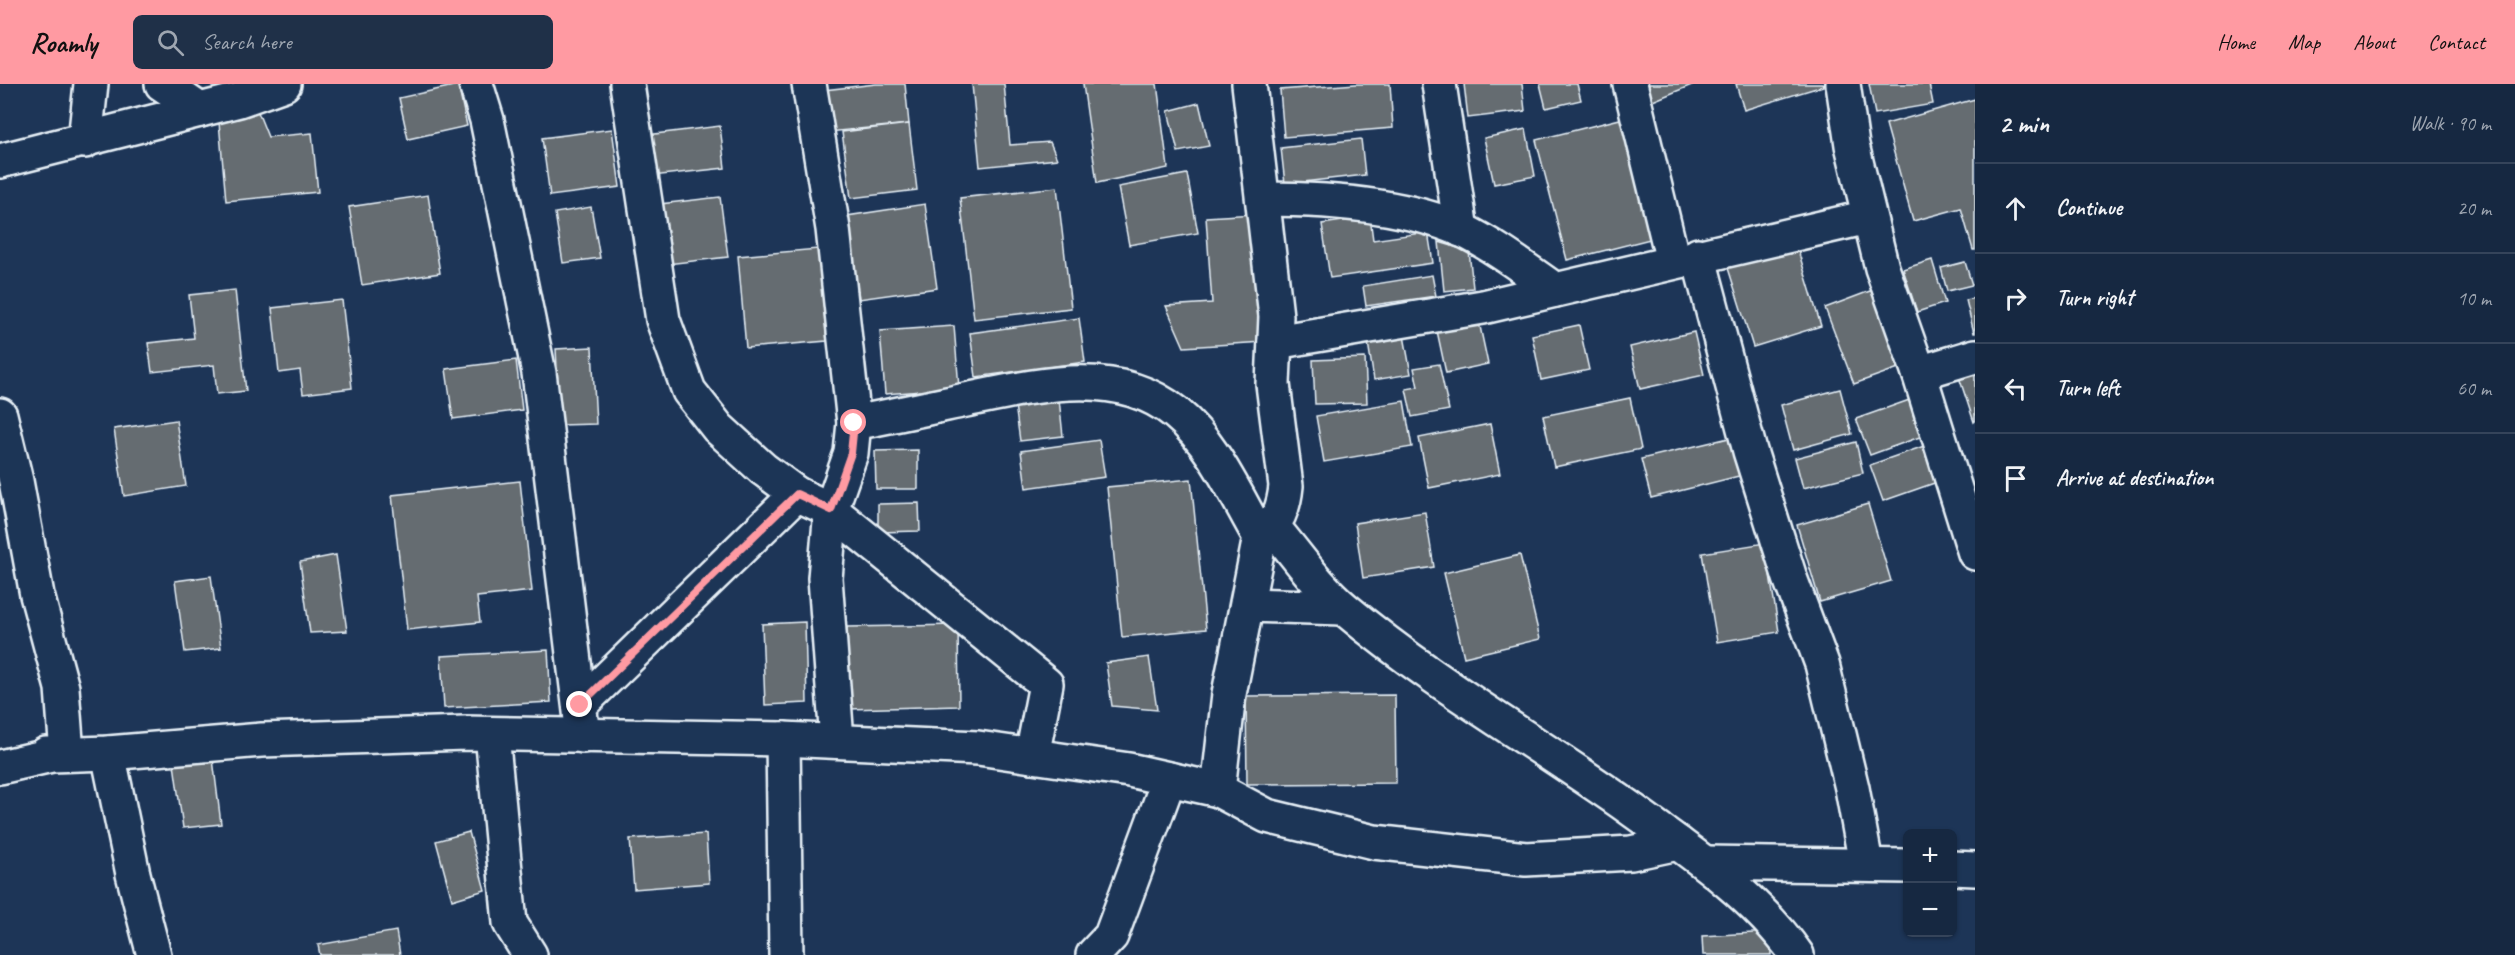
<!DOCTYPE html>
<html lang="en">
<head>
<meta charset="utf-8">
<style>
	:root { --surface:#162841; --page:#1f3048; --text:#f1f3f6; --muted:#9ea6b1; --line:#35445a; --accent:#ff9aa2 }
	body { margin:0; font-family:Caveat,sans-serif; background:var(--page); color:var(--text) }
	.controls { position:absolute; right:18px; bottom:18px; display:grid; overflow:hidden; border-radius:9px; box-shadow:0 2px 4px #0004 }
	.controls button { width:54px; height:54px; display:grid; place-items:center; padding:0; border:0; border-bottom:2px solid var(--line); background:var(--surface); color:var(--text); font:30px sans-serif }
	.stop { position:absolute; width:18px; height:18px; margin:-14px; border:4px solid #ff9aa2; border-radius:50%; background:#fff }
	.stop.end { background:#ff9aa2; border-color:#fff; box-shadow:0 2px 6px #0008 }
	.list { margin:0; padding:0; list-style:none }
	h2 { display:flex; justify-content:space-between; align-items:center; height:78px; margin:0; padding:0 24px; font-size:26px }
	h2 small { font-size:20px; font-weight:400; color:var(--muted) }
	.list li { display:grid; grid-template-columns:39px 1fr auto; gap:18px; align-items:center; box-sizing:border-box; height:90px; padding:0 24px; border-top:2px solid var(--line) }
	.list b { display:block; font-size:22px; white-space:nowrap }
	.list em { font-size:20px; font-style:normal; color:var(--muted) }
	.icon { flex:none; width:33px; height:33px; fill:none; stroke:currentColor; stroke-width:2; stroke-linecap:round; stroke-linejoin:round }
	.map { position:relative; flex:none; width:1975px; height:871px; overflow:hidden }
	header { display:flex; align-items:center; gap:36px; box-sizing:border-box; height:84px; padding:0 30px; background:var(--accent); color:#111 }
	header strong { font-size:28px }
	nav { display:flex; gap:33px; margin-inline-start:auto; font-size:21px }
	.search { width:420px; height:54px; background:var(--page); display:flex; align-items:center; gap:15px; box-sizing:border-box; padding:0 21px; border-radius:9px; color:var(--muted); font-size:22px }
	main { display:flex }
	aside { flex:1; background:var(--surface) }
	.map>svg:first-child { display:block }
	.building { fill:#656c71; stroke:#e8f1f8; stroke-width:1.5 }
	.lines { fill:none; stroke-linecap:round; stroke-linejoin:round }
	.minor-casing { stroke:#e8f1f8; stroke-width:38 }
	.minor { stroke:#1d3557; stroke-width:33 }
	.route { stroke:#ff9aa2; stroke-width:8 }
</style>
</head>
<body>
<header>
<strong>Roamly</strong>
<div class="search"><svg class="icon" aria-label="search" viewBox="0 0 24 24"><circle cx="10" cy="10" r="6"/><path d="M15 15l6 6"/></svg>Search here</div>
<nav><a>Home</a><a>Map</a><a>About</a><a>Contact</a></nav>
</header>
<main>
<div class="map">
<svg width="1975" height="871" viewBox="0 0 1975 871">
	<rect width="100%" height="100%" fill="#1d3557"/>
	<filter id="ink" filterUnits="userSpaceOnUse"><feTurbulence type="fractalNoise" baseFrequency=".0167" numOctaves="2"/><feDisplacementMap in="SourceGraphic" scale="12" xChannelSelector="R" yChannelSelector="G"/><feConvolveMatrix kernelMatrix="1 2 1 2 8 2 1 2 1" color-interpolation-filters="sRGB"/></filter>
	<g filter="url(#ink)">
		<g class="building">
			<path d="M876 0H905L909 40 828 48 824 6Z"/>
			<path d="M972 0H1004L1010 61 1050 58 1057 75 980 83Z"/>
			<path d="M1083 0H1157L1168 84 1097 99Z"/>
			<path d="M1356 0H1390L1393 44 1284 53 1280 6Z"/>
			<path d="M1464 0H1522L1525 27 1468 34Z"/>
			<path d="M1540 0H1577L1581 16 1546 24Z"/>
			<path d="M1640 0H1694L1648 19Z"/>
			<path d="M1736 0H1822L1823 2 1744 26Z"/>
			<path d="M1869 0H1929L1933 20 1875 30Z"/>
			<path d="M458 1 467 42 408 55 399 14Z"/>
			<path d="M1975 15V166H1973L1961 124 1913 137 1886 40Z"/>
			<path d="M1199 19 1209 62 1178 68 1168 27Z"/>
			<path d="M256 23 268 53 312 49 318 108 226 117 219 38Z"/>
			<path d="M1628 33 1658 153 1567 176 1536 56Z"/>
			<path d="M909 40 917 106 851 114 842 48Z"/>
			<path d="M720 42 725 84 652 92 647 51Z"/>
			<path d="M612 45 620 103 550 112 542 54Z"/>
			<path d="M1526 45 1535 92 1494 100 1484 54Z"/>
			<path d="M1361 55 1365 91 1285 100 1281 64Z"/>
			<path d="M1187 90 1198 149 1129 161 1118 103Z"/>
			<path d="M1057 103 1071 224 974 235 960 114Z"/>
			<path d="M428 111 440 189 362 201 349 123Z"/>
			<path d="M720 113 728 173 667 180 660 120Z"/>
			<path d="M925 120 937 204 859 215 847 132Z"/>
			<path d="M591 123 600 174 563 179 555 129Z"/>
			<path d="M1255 130 1264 258 1184 263 1166 222 1212 219 1206 133Z"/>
			<path d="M1370 133 1373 156 1428 148 1433 179 1330 194 1322 140Z"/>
			<path d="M1439 158 1469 167 1473 204 1444 207Z"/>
			<path d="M1797 163 1821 242 1753 263 1728 184Z"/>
			<path d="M818 165 827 257 746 264 738 172Z"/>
			<path d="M1932 176 1945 219 1917 228 1903 185Z"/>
			<path d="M1965 178 1972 201 1947 207 1941 184Z"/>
			<path d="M1432 191 1436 212 1366 222 1363 202Z"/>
			<path d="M1878 204 1907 281 1854 300 1825 224Z"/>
			<path d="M235 206 246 307 217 310 214 281 152 288 148 259 194 254 189 211Z"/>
			<path d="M1975 214V249H1974L1966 216Z"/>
			<path d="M342 216 352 304 303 310 300 286 279 289 272 224Z"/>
			<path d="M1478 233 1488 280 1446 289 1436 242Z"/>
			<path d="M1079 234 1085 278 976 293 970 249Z"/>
			<path d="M1579 241 1589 286 1541 296 1532 251Z"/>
			<path d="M954 242 959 304 885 310 880 247Z"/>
			<path d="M1403 246 1411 290 1374 296 1367 252Z"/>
			<path d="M1694 248 1704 291 1640 305 1630 263Z"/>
			<path d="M592 263 596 340 560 341 556 265Z"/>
			<path d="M1365 274 1367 319 1315 320 1313 276Z"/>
			<path d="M516 276 522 326 453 335 446 285Z"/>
			<path d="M1439 280 1449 326 1412 333 1406 305 1418 303 1414 284Z"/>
			<path d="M1975 282V337L1974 338 1957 287Z"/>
			<path d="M1840 305 1852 350 1793 366 1781 321Z"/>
			<path d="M1630 314 1641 365 1554 383 1543 332Z"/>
			<path d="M1915 314 1928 350 1870 371 1856 335Z"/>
			<path d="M1059 315 1063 352 1020 357 1015 321Z"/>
			<path d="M1404 317 1412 363 1324 378 1316 332Z"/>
			<path d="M176 336 186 402 124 412 114 345Z"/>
			<path d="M1490 340 1500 390 1429 404 1419 354Z"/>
			<path d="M1729 354 1739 392 1651 414 1641 375Z"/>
			<path d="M1099 356 1105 393 1026 404 1021 367Z"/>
			<path d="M1856 358 1863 389 1803 404 1795 374Z"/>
			<path d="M1930 360 1943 396 1883 417 1870 381Z"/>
			<path d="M918 366V405H876L875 367Z"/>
			<path d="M1191 395 1206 545 1122 553 1107 403Z"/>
			<path d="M520 397 532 507 477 513 480 538 407 546 392 411Z"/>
			<path d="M919 419 920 447 878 448V420Z"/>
			<path d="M1868 420 1891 497 1820 518 1797 441Z"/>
			<path d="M1425 428 1434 483 1363 494 1355 439Z"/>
			<path d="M1765 459 1779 548 1717 558 1702 469Z"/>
			<path d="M336 471 347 547 310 549 300 478Z"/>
			<path d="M1520 471 1540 555 1464 573 1444 489Z"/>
			<path d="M211 492 221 564 185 568 175 497Z"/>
			<path d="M805 538 807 619 765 621 762 540Z"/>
			<path d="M958 541 959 622 848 625 847 543Z"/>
			<path d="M548 566 551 618 444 624 441 572Z"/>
			<path d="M1149 573 1157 626 1112 622 1106 579Z"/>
			<path d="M1395 611 1396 699 1247 700 1246 612Z"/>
			<path d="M213 675 221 740 183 744 174 680Z"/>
			<path d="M469 748 485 806 452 816 436 757Z"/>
			<path d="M706 750 709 799 634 805 630 755Z"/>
			<path d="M396 847 400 871H320L318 861Z"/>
			<path d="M1770 848 1771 871H1703L1702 852Z"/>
		</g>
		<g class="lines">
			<g class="minor-casing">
				<g id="minor">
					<path d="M162 0 200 26"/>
					<path d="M476 0 487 36 539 289 583 652"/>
					<path d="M627 0 663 236 689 307 718 344 763 385 797 410 831 426 1046 600 1032 672"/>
					<path d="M809 0 833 145 854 339 851 369 831 426 825 494 837 657"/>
					<path d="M1249 0 1276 232 1273 300 1286 402C1284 423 1278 440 1260 453"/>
					<path d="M1439 0 1461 146"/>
					<path d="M1630 0 1673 177"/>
					<path d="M1843 0 1852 61 1882 184 1919 289 1975 469"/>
					<path d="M85 57 91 0"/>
					<path d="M0 77 239 16 284 0"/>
					<path d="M1263 115C1326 115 1404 120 1462 146 1495 162 1525 185 1555 206"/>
					<path d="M1698 171 1750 367 1790 494 1822 580 1852 704 1866 780"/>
					<path d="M1275 258 1483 223 1868 133"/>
					<path d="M1919 289 1975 272"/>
					<path d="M0 331 16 397 37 511 62 604 67 670H46"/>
					<path d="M854 339C891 332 928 324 966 316 1034 302 1116 280 1176 329 1214 360 1236 412 1260 453L1229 610 1218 706"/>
					<path d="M1273 443C1296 470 1318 503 1345 525 1434 600 1537 658 1631 725 1688 766 1757 813 1797 871"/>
					<path d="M1248 521 1343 524"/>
					<path d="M580 621 797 410"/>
					<path d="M492 650 510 839 530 871"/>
					<path d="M783 655 786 871"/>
					<path d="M108 669 133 790 154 871"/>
					<path d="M0 683 52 671 108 669 262 656 465 649 783 655 978 664 1129 686 1218 706 1267 732 1374 758 1526 775 1631 769 1678 759"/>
					<path d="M1707 779 1908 782"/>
					<path d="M1952 784 1975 785"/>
					<path d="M1093 871 1111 852 1169 695"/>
				</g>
			</g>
			<use href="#minor" class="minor"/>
		</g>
	</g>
	<g class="lines" filter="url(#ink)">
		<path class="route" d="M580 621 797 410 831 426 851 369 854 339"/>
	</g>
</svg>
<div class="controls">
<button>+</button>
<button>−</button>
</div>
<div class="stop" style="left:854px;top:339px"></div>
<div class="stop end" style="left:580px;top:621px"></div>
</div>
<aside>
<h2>2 min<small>Walk · 90 m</small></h2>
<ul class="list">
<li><svg class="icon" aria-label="ahead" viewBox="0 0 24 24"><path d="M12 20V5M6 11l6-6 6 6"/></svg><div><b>Continue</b></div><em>20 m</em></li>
<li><svg class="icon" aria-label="right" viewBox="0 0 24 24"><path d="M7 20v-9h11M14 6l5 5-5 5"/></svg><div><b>Turn right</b></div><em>10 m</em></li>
<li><svg class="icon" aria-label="left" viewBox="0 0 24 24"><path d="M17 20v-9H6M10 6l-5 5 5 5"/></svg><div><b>Turn left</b></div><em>60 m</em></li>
<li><svg class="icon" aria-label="arrive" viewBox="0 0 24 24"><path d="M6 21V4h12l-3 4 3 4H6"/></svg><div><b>Arrive at destination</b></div></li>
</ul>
</aside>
</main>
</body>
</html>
